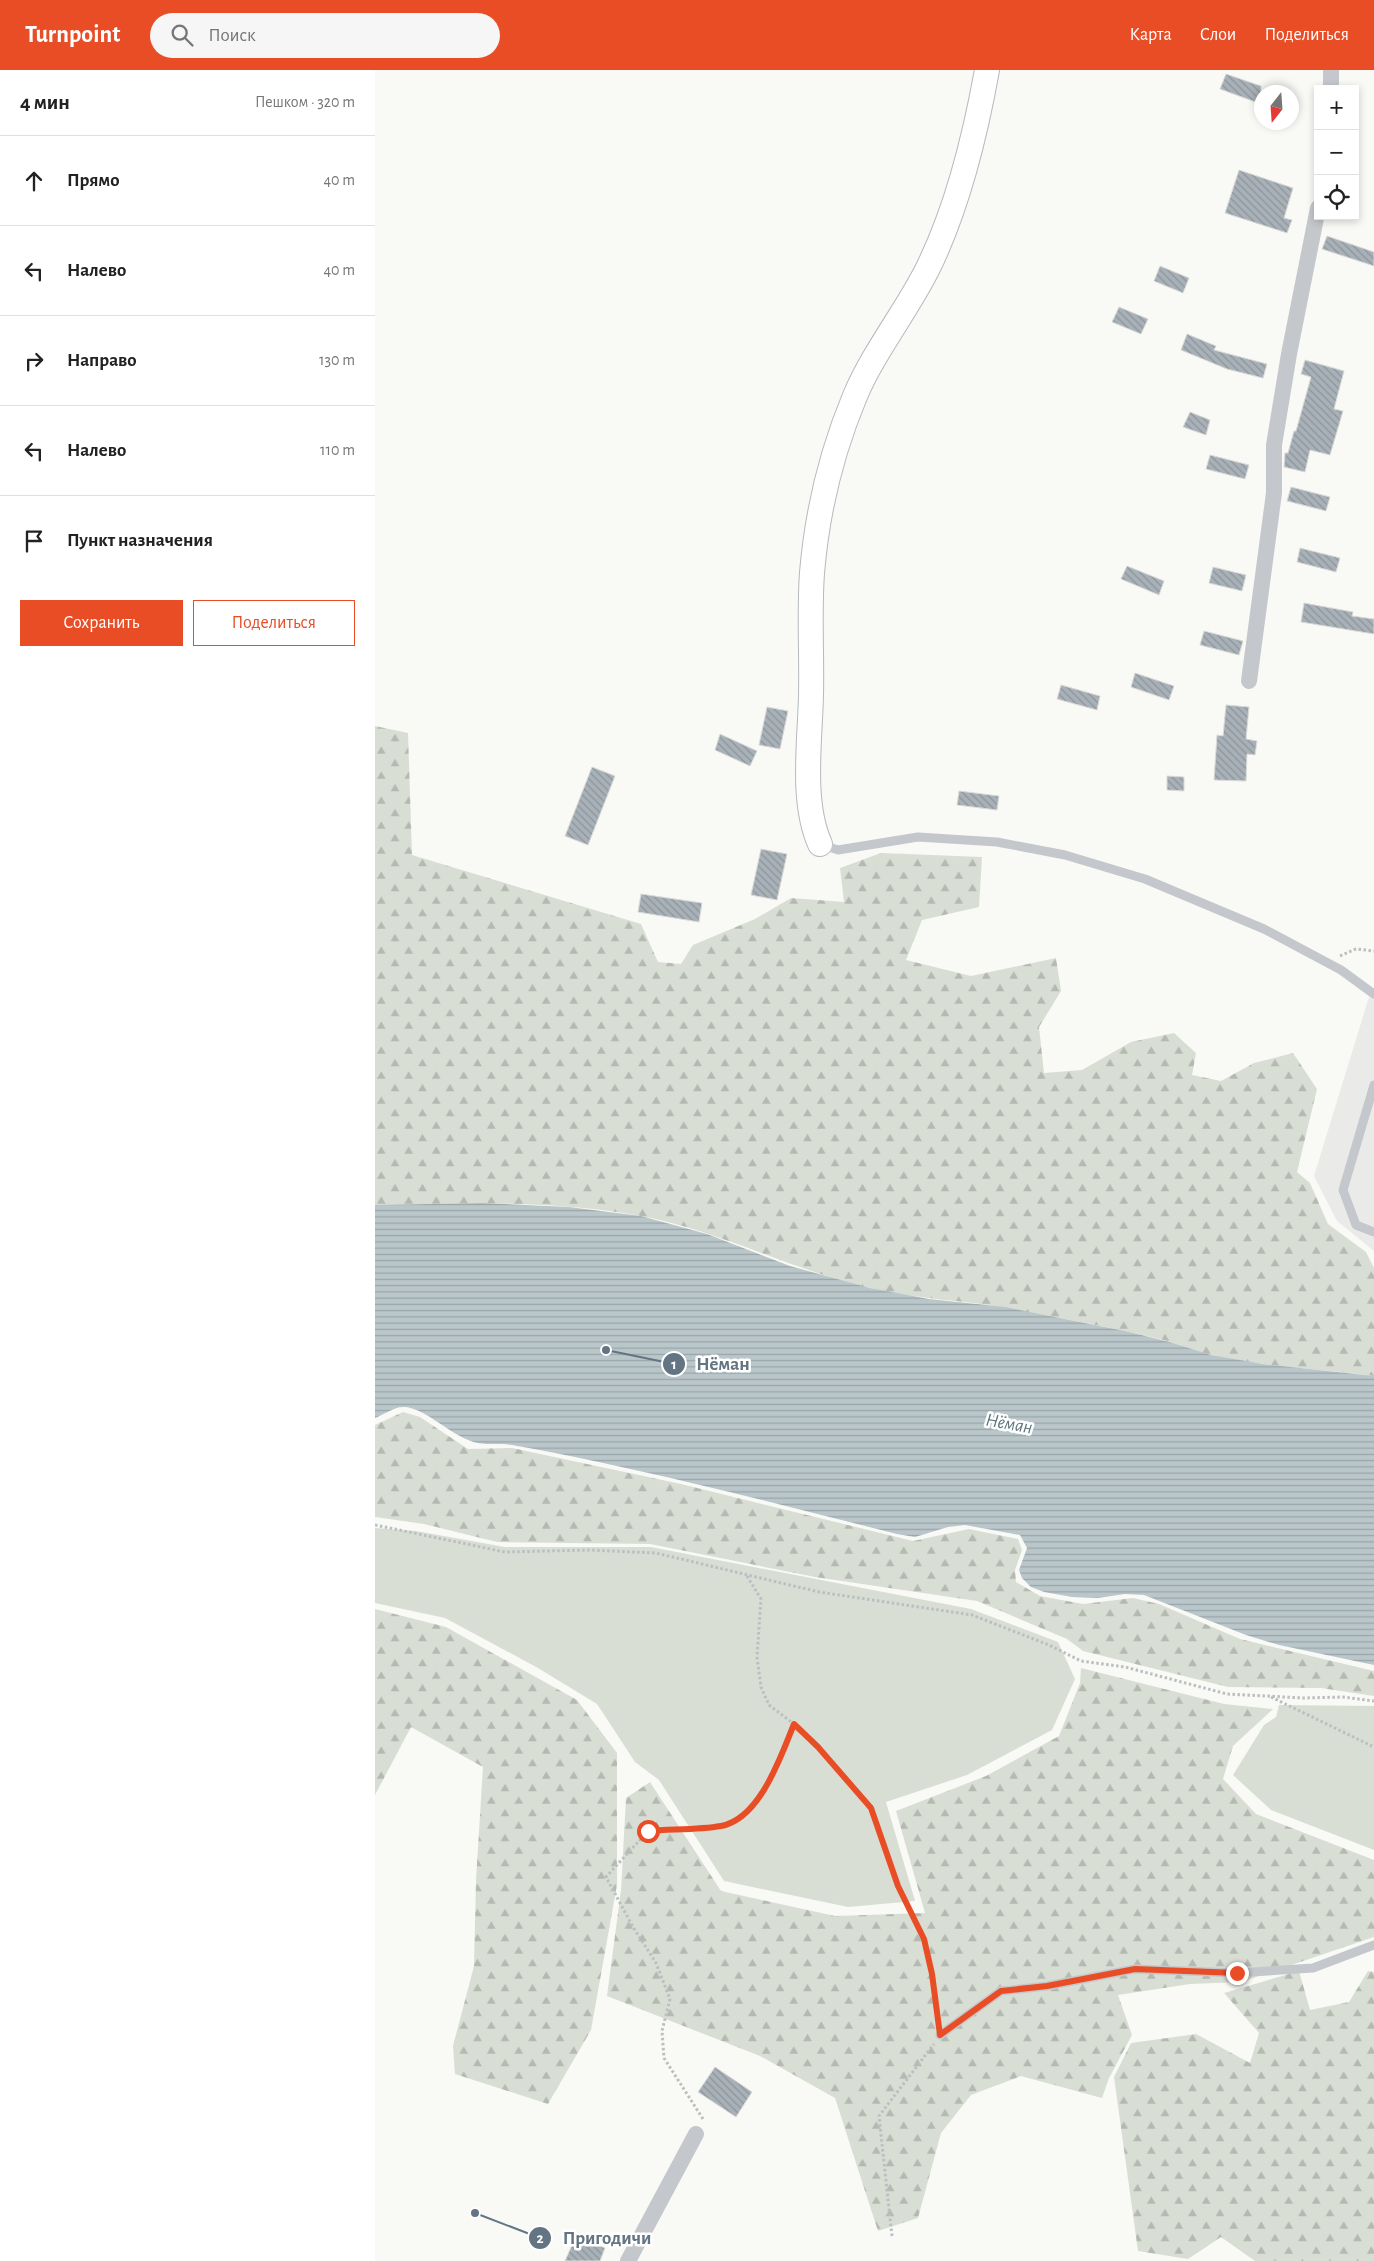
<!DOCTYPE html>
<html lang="ru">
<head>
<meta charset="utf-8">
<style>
	:root { --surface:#fff; --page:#f6f6f6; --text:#222; --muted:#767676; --line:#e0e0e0; --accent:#e94d26 }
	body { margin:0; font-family:"Alegreya Sans",sans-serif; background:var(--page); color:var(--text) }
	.controls { position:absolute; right:15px; top:15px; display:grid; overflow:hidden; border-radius:0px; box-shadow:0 2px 8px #0003 }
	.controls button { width:45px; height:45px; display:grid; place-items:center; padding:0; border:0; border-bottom:1px solid var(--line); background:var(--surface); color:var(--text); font:25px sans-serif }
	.compass { position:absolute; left:879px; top:15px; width:45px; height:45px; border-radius:50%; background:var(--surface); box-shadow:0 2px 8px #0003; rotate:197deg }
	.stop { position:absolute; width:15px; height:15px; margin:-11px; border:4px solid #e94d26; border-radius:50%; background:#fff }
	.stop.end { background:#e94d26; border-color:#fff; box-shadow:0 1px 5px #0008 }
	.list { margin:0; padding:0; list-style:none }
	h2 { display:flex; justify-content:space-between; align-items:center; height:65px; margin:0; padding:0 20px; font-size:21px }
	h2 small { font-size:16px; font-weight:400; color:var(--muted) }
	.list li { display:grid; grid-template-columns:32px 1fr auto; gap:15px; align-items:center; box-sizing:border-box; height:90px; padding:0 20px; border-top:1px solid var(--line) }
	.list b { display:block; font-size:19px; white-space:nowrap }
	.list em { font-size:16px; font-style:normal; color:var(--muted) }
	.actions { display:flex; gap:10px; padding:15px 20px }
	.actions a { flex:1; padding:11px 0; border:1px solid var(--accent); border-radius:0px; text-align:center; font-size:18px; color:var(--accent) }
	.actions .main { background:var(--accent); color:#fff }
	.icon { flex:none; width:28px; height:28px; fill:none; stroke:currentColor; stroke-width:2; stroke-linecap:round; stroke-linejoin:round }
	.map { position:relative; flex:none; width:999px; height:2191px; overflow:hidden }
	header { display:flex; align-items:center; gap:30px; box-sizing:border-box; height:70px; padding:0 25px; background:var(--accent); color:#fff }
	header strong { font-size:24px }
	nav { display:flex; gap:28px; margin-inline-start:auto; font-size:18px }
	.search { width:350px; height:45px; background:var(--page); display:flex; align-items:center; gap:12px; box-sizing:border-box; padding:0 18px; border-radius:28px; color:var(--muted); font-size:19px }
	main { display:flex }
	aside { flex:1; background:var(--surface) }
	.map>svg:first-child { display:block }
	.built { fill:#eaeae9 }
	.green { fill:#d9ded5 }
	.forest { fill:url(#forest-firs) }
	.water { fill:url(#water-rules) }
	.building { fill:url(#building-back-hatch); stroke:#dadad8 }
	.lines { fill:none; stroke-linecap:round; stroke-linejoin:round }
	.secondary-casing { stroke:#b4babf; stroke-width:26 }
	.path { stroke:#bbbfc1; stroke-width:3; stroke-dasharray:2.5 2.5; stroke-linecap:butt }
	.lane { stroke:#c4c8cc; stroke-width:9 }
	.street { stroke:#c4c8cc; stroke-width:16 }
	.secondary { stroke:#fff; stroke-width:24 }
	.route { stroke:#e94d26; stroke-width:6 }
	.labels { text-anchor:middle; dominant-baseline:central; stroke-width:5; stroke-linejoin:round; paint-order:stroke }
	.water-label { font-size:19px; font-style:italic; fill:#5e757c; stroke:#fff }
	.leader { fill:none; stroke:#637582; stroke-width:2 }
	.callout-dot { fill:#637582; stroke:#fff; stroke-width:2 }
	.mark-label { font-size:15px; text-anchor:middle; font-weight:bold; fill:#fff }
	.callout-label { font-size:19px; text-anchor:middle; font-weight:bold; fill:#637582; stroke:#fff; stroke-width:5; stroke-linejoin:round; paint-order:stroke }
</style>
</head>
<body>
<header>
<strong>Turnpoint</strong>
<div class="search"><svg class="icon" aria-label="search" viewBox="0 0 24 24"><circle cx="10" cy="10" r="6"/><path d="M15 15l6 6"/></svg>Поиск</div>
<nav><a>Карта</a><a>Слои</a><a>Поделиться</a></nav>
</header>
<main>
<aside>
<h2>4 мин<small>Пешком · 320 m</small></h2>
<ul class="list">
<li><svg class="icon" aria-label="ahead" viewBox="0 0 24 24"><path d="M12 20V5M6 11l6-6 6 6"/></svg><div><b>Прямо</b></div><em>40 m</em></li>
<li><svg class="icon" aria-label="left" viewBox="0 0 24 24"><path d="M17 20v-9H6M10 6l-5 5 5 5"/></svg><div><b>Налево</b></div><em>40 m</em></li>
<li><svg class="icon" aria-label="right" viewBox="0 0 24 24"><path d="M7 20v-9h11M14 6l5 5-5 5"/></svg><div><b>Направо</b></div><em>130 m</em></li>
<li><svg class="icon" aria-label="left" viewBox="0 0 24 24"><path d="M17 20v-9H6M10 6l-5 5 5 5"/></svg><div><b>Налево</b></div><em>110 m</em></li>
<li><svg class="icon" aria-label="arrive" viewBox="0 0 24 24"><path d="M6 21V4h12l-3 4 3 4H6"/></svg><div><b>Пункт назначения</b></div></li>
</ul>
<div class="actions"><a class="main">Сохранить</a><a>Поделиться</a></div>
</aside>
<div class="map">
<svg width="999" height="2191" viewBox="0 0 999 2191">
	<defs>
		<pattern id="forest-firs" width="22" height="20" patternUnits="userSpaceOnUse" patternTransform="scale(1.25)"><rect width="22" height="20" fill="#d9ded5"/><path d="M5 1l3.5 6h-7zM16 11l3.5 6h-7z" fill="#b4b9b2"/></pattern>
		<pattern id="water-rules" width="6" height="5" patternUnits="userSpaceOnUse" patternTransform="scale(1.25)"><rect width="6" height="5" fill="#b9c6ca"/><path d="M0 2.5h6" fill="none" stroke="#9aa5a9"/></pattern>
		<pattern id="building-back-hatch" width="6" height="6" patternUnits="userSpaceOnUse" patternTransform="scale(1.25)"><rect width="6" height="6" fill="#a9b1b8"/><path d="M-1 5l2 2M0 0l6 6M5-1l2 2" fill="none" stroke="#8d959b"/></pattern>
	</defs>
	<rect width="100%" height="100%" fill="#f9f9f6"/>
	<path class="built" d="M994 927 999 928V1181L962 1151 939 1106Z"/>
	<g class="green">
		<path d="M0 1458 41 1461 130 1477H276L596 1539 683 1572 700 1609 677 1660 592 1705 511 1732 540 1831 473 1837 349 1811 284 1710 260 1692 222 1634 163 1598 70 1548 0 1533Z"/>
		<path d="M904 1635 999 1636V1780L896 1740 858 1705 889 1655 901 1647Z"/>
	</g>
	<g class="forest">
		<path d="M0 656 33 663 37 785 266 854 283 892 306 894 318 875 380 849 416 828 469 832 465 798 506 783 607 787 604 837 547 850 531 890 596 906 681 888 686 921 664 957 669 1003 707 1000 756 972 799 963 821 983 817 1005 846 1011 879 993 918 983 942 1019 922 1102 935 1113 953 1154 991 1182 999 1198V1306C945 1299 889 1297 837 1285 822 1282 807 1275 793 1271 740 1258 686 1248 632 1238 587 1230 540 1229 495 1218 417 1200 345 1161 266 1146 179 1130 88 1133 0 1135Z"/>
		<path d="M28 1342 45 1347 93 1379 137 1378 306 1414 538 1471 594 1459 643 1469 647 1480 640 1500 641 1512 665 1526 708 1534 758 1528 784 1534 865 1569 999 1601V1626L946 1618 853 1617 708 1581 692 1569 602 1531 440 1507 275 1474 122 1472 49 1454 0 1447V1355Z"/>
		<path d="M0 1539 71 1557 202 1630 242 1683V1815L216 1960 173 2034 80 2004 78 1976 99 1896 101 1810 108 1697 36 1657 0 1725Z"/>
		<path d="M706 1598 849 1634 898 1639 858 1676 848 1709 881 1744 999 1790V1867L866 1912 815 1914 743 1925 757 1965 734 2008 727 2028 646 2006 596 2025 566 2063 543 2148 503 2161 460 2028 385 1986 232 1926 246 1820 251 1728 275 1712 346 1821 460 1846 550 1843 521 1741 611 1706 684 1666 705 1613Z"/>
		<path d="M924 1901 935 1940 974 1932 993 1901 999 1902V2191H880L846 2167 813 2189 763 2181 739 2007 756 1973 821 1964 875 1993 884 1963 849 1923Z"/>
	</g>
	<path class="water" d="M107 1133 194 1137 266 1146 332 1164 415 1196 495 1218 554 1229 630 1237 750 1261 795 1272 836 1285 888 1294 999 1306V1595L904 1575 871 1565 769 1525 750 1524 723 1528 697 1527 669 1522 656 1517 647 1508 644 1500 652 1478 645 1465 590 1455 573 1457 540 1467 522 1464C394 1432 266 1398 137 1375 126 1373 114 1375 103 1373 79 1369 49 1336 28 1337 19 1337 8 1345 0 1348V1135Z"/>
	<g class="building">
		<path d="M851 4 886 16V34L845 19Z"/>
		<path d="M864 100 918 118 909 148 917 150 912 163 850 143Z"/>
		<path d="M952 166 999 182V196L947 179Z"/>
		<path d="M785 196 814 208 808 223 779 211Z"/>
		<path d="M744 237 773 249 766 264 737 252Z"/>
		<path d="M812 264 841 276 839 280 892 294 888 308 852 299 806 280Z"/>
		<path d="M930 290 969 301 959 339 968 341 955 385 935 380 930 402 909 397 910 383H913L919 361H921L936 307 926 304Z"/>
		<path d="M815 342 835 350 831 365 808 357Z"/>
		<path d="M835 385 874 395 870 409 831 399Z"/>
		<path d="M916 417 955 427 951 441 912 431Z"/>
		<path d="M925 478 965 488 961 502 922 492Z"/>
		<path d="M752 496 789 511 784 525 746 509Z"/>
		<path d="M838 497 871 505 867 521 834 513Z"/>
		<path d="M929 533 978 542 977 546 999 549V564L926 552Z"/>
		<path d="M829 561 868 571 864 585 825 575Z"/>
		<path d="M760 603 799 616 794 630 756 617Z"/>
		<path d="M686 615 725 626 722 640 682 629Z"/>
		<path d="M851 635 874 637 871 669 882 671 880 685 872 684 871 711 839 710 842 665 848 666Z"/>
		<path d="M392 637 413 641 405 679 384 675Z"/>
		<path d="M345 664 382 681 375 696 340 680Z"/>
		<path d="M217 697 240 706 213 775 190 766Z"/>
		<path d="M792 706 809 707V721L792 720Z"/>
		<path d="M584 721 624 726 622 740 582 735Z"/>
		<path d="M386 779 412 784 402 830 376 825Z"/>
		<path d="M266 824 327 833 324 852 263 842Z"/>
		<path d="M340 1997 377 2022 361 2047 323 2022Z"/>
		<path d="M201 2166 230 2178 225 2191H190Z"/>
	</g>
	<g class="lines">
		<g class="secondary-casing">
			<path id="secondary" d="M445 774C426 732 435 671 436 625 437 585 434 543 437 503 442 443 457 381 480 326 499 281 531 242 553 198 583 137 600 67 612 0"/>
		</g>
		<g class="path">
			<path d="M965 886 981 879 999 881"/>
			<path d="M0 1455 130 1482 215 1480 281 1483 444 1522 597 1545 674 1575 706 1591 750 1597 852 1624 929 1628 968 1627 999 1631"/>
			<path d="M372 1506 386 1529 382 1587 386 1617 394 1635 419 1654 443 1677 496 1738 523 1816 549 1869 557 1904 563 1950"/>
			<path d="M896 1627 999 1677"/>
			<path d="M328 2049 289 1988 287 1961 295 1929 281 1893 258 1857 231 1807 273 1761C297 1760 322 1760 346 1756 385 1749 406 1686 419 1654"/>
			<path d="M517 2166 504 2046 559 1974"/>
		</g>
		<g class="lane">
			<path d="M445 774 463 780 543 767 622 772 690 785 770 809 889 859 966 900 999 924"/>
			<path d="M999 1015 968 1120 981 1155 999 1162"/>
			<path d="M565 1965 626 1921 672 1916 760 1899 862 1903 938 1898 999 1875"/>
		</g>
		<g class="street">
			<path d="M956 0V19"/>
			<path d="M874 611 899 423V375L914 284 943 138"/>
			<path d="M253 2191 321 2064"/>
		</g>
		<use href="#secondary" class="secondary"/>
	</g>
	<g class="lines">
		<path class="route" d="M273 1761C297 1759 323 1760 346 1756 385 1749 406 1686 419 1654L443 1677 496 1738 523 1816 549 1869 557 1904 565 1965 626 1921 672 1916 760 1899 862 1903"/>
	</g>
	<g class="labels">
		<g class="water-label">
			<text transform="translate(634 1354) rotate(10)">Нёман</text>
		</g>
	</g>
	<path class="leader" d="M231 1280L299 1294M100 2143L165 2168"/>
	<g class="callout-dot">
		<circle cx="231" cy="1280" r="5"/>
		<circle cx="100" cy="2143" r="5"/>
		<circle cx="299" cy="1294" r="12"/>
		<circle cx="165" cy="2168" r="12"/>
	</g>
	<g class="mark-label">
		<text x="299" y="1299">1</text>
		<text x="165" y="2173">2</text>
	</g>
	<g class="callout-label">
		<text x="348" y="1300">Нёман</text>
		<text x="232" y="2174">Пригодичи</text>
	</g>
</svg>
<div class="controls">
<button>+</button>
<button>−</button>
<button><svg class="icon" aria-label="locate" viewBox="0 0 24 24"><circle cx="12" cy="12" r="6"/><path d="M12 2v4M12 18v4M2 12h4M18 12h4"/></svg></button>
</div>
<svg class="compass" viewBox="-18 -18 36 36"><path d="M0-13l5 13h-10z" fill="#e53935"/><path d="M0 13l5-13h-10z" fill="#767676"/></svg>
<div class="stop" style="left:273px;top:1761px"></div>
<div class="stop end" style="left:862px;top:1903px"></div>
</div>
</main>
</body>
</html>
